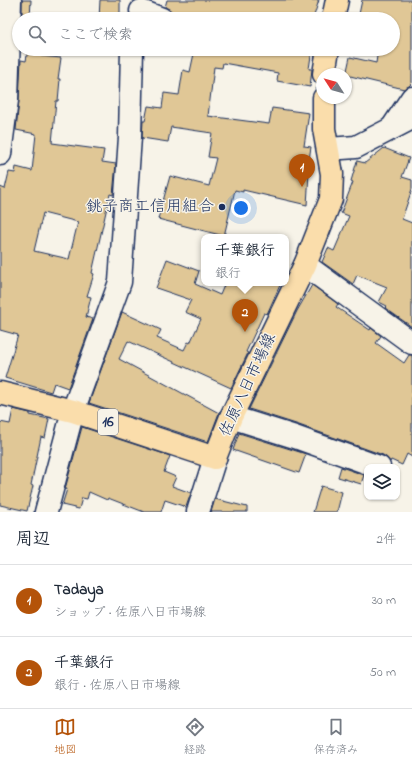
<!DOCTYPE html>
<html lang="ja">
<head>
<meta charset="utf-8">
<style>
	:root { --surface:#fff; --page:#f2f2f3; --text:#1f2937; --muted:#747a83; --line:#e0e1e3; --accent:#b45309 }
	body { margin:0; font-family:"Indie Flower","Klee One",sans-serif; background:var(--page); color:var(--text) }
	.controls { position:absolute; right:12px; bottom:12px; display:grid; overflow:hidden; border-radius:8px; box-shadow:0 1px 3px #0004 }
	.controls button { width:36px; height:36px; display:grid; place-items:center; padding:0; border:0; border-bottom:1px solid var(--line); background:var(--surface); color:var(--text); font:20px sans-serif }
	.compass { position:absolute; left:316px; top:68px; width:36px; height:36px; border-radius:50%; background:var(--surface); box-shadow:0 1px 3px #0004; rotate:306deg }
	.you { position:absolute; left:241px; top:208px; width:14px; height:14px; margin:-10px; border:3px solid #fff; border-radius:50%; background:#1a73e8; box-shadow:0 0 0 6px #1a73e833 }
	.badge { display:grid; place-items:center; width:26px; height:26px; border-radius:50%; background:var(--accent); color:#fff; font-size:13px; font-weight:700 }
	.pin { position:absolute; translate:-50% -33px; filter:drop-shadow(0 1px 2px #0008) }
	.pin::after { content:''; position:absolute; top:21px; width:14px; height:12px; background:inherit; clip-path:polygon(0 0,100% 0,50% 100%) }
	.popup { position:absolute; left:201px; top:234px; width:88px; height:52px; box-sizing:border-box; display:grid; place-content:center; border-radius:8px; background:var(--surface); filter:drop-shadow(0 1px 3px #0005); font-size:13px; white-space:nowrap; color:var(--muted) }
	.popup b { font-size:15px; color:var(--text) }
	.popup::after { content:''; position:absolute; left:50%; top:100%; margin-left:-8px; border:8px solid transparent; border-top-color:var(--surface) }
	.list { margin:0; padding:0; list-style:none }
	h2 { display:flex; justify-content:space-between; align-items:center; height:52px; margin:0; padding:0 16px; font-size:17px }
	h2 small { font-size:13px; font-weight:400; color:var(--muted) }
	.list li { display:grid; grid-template-columns:26px 1fr auto; gap:12px; align-items:center; box-sizing:border-box; height:72px; padding:0 16px; border-top:1px solid var(--line) }
	.list b { display:block; font-size:15px; white-space:nowrap }
	.list p { margin:0; font-size:13px; white-space:nowrap; color:var(--muted) }
	.list em { font-size:13px; font-style:normal; color:var(--muted) }
	.icon { flex:none; width:22px; height:22px; fill:none; stroke:currentColor; stroke-width:2; stroke-linecap:round; stroke-linejoin:round }
	.map { position:relative; flex:none; width:412px; height:512px; overflow:hidden }
	.search { position:absolute; background:var(--surface); box-shadow:0 1px 3px #0004; left:12px; right:12px; top:12px; height:44px; display:flex; align-items:center; gap:10px; box-sizing:border-box; padding:0 14px; border-radius:22px; color:var(--muted); font-size:15px }
	.sheet { height:196px; background:var(--surface) }
	nav { display:flex; justify-content:space-around; align-items:center; box-sizing:border-box; height:56px; border-top:1px solid var(--line); background:var(--surface); font-size:11px; color:var(--muted) }
	nav a { display:grid; justify-items:center; gap:2px }
	nav .on { color:var(--accent) }
	.map>svg:first-child { display:block }
	.building { fill:#e0c796; stroke:#1b2f5e; fill-rule:evenodd }
	.lines { fill:none; stroke-linecap:round; stroke-linejoin:round }
	.minor-casing { stroke:#1b2f5e; stroke-width:25 }
	.major-casing { stroke:#1b2f5e; stroke-width:25 }
	.minor { stroke:#f7f3e8; stroke-width:22 }
	.major { stroke:#faddab; stroke-width:22 }
	.poi-dot { fill:#1b2f5e; stroke:#f7f3e8; stroke-width:1.5 }
	.labels { text-anchor:middle; dominant-baseline:central; stroke-width:3; stroke-linejoin:round; paint-order:stroke }
	.shield { fill:#f7f3e8; stroke:#5d6a87; stroke-width:1 }
	.shield-label { font-size:15px; font-weight:bold; fill:#1b2f5e }
	.poi-label { font-size:16px; fill:#1b2f5e; stroke:#f7f3e8; text-anchor:end }
	.street-label { font-size:16px; fill:#1b2f5e; stroke:#f7f3e8 }
</style>
</head>
<body>
<div class="map">
<svg width="412" height="512" viewBox="0 0 412 512">
	<rect width="100%" height="100%" fill="#f7f3e8"/>
	<filter id="ink" filterUnits="userSpaceOnUse"><feTurbulence type="fractalNoise" baseFrequency=".025" numOctaves="2"/><feDisplacementMap in="SourceGraphic" scale="8" xChannelSelector="R" yChannelSelector="G"/><feConvolveMatrix kernelMatrix="1 2 1 2 8 2 1 2 1" color-interpolation-filters="sRGB"/></filter>
	<g filter="url(#ink)">
		<g class="building">
			<path d="M22 0H31L30 19H22Z"/>
			<path d="M100 0H120V19H99Z"/>
			<path d="M167 0H319L313 19H184L173 15 171 11 165 7Z"/>
			<path d="M362 0H412V83L409 86 404 89 346 75 350 57 376 63 378 49H393V19H358Z"/>
			<path d="M28 49H42L41 56 61 58 58 79H60L58 101H56L52 143 104 150 102 162 116 164 113 195 110 194 92 273 94 274 87 296 91 297 86 317 93 319 68 388 54 383 51 392 5 378 18 335 0 330V187L5 189 9 172 15 173 16 167 32 171 36 134 16 130 19 100 21 60 26 61ZM43 213 78 222 69 259 34 251Z"/>
			<path d="M195 49H312L309 69H312L310 87 277 81 278 73 223 63 222 68 214 67 208 116 269 124 272 108 309 113 304 146 311 147 307 172 309 173 307 205 243 190V192L235 190 224 236 158 219 170 176 209 186 216 158 208 157 212 133 171 127 168 142 142 138 143 121H145L148 106 162 108 164 93 179 95 183 70 190 72Z"/>
			<path d="M384 148 409 158 402 177 412 180V189L402 219 412 223V327L385 308 387 306 379 302 387 287 357 275 353 284 322 262 328 248 334 251 349 216 341 213 353 182 351 181 357 161 365 163Z"/>
			<path d="M167 259 199 271 195 284 220 295 225 283H281L267 314 264 313 246 352 248 353 231 388 128 341 119 359 219 413 208 442 89 403 122 312 161 330 157 338 184 350 188 342 190 343 201 319 185 312 191 300 156 288Z"/>
			<path d="M312 285 338 304 336 307 370 330 371 328 381 336 376 343 404 363 409 355H412V457L407 454 402 465 391 460 390 462 388 459 383 455 299 425 249 409 297 311Z"/>
			<path d="M13 409 30 413V415L49 419 45 438 41 437 31 485 33 486 27 511 0 505V422L10 424Z"/>
			<path d="M82 427 170 456 164 472 176 477 172 486 191 493 186 507 165 500 161 512H144L108 498 107 500 89 492 87 499 82 498 79 509 62 505 67 489H65Z"/>
			<path d="M239 433 306 454 299 473 233 450Z"/>
			<path d="M341 467 364 475 361 484 338 477Z"/>
			<path d="M321 486 342 492 337 512H313Z"/>
			<path d="M215 499 247 507V512H211Z"/>
		</g>
		<g class="lines">
			<g class="minor-casing">
				<g id="minor">
					<path d="M141 11 162 19"/>
					<path d="M392 128 412 98"/>
					<path d="M328 149 356 147 412 118"/>
					<path d="M0 154 7 100 10 0"/>
					<path d="M305 265 412 343"/>
					<path d="M231 417 295 437 379 467"/>
					<path d="M46 512 73 411 120 282 130 137 132 49"/>
					<path d="M198 512 215 458"/>
				</g>
			</g>
			<g class="major-casing">
				<g id="major">
					<path d="M333 19 337 0"/>
					<path d="M324 74 328 49"/>
					<path d="M0 393 73 411 215 458 231 417 305 265 331 199 332 174 324 129V98"/>
				</g>
			</g>
			<use href="#minor" class="minor"/>
			<use href="#major" class="major"/>
		</g>
	</g>
	<circle class="poi-dot" cx="222" cy="207" r="4"/>
	<g class="labels">
		<rect class="shield" x="98" y="409" width="20" height="26" rx="3"/>
		<g class="shield-label">
			<text x="108" y="422">16</text>
		</g>
		<g class="poi-label">
			<text x="214" y="207">銚子商工信用組合</text>
		</g>
		<g class="street-label">
			<text transform="translate(248 385) rotate(-65)">佐原八日市場線</text>
		</g>
	</g>
</svg>
<div class="controls">
<button><svg class="icon" aria-label="layers" viewBox="0 0 24 24"><path d="M12 4l9 5-9 5-9-5zM3 14l9 5 9-5"/></svg></button>
</div>
<svg class="compass" viewBox="-18 -18 36 36"><path d="M0-13l5 13h-10z" fill="#e53935"/><path d="M0 13l5-13h-10z" fill="#747a83"/></svg>
<div class="you"></div>
<div class="pin badge" style="left:302px;top:187px">1</div>
<div class="pin badge" style="left:245px;top:332px">2</div>
<div class="popup"><b>千葉銀行</b>銀行</div>
<div class="search"><svg class="icon" aria-label="search" viewBox="0 0 24 24"><circle cx="10" cy="10" r="6"/><path d="M15 15l6 6"/></svg>ここで検索</div>
</div>
<section class="sheet">
<h2>周辺<small>2件</small></h2>
<ul class="list">
<li><span class="badge">1</span><div><b>Tadaya</b><p>ショップ · 佐原八日市場線</p></div><em>30 m</em></li>
<li><span class="badge">2</span><div><b>千葉銀行</b><p>銀行 · 佐原八日市場線</p></div><em>50 m</em></li>
</ul>
</section>
<nav>
<a class="on"><svg class="icon" aria-label="map" viewBox="0 0 24 24"><path d="M3 6l6-2 6 2 6-2v14l-6 2-6-2-6 2zM9 4v14M15 6v14"/></svg>地図</a>
<a><svg class="icon" aria-label="directions" viewBox="0 0 24 24"><path d="M12 3l9 9-9 9-9-9zM9 14v-3h6M13 9l2 2-2 2"/></svg>経路</a>
<a><svg class="icon" aria-label="saved" viewBox="0 0 24 24"><path d="M7 4h10v16l-5-4-5 4z"/></svg>保存済み</a>
</nav>
</body>
</html>
